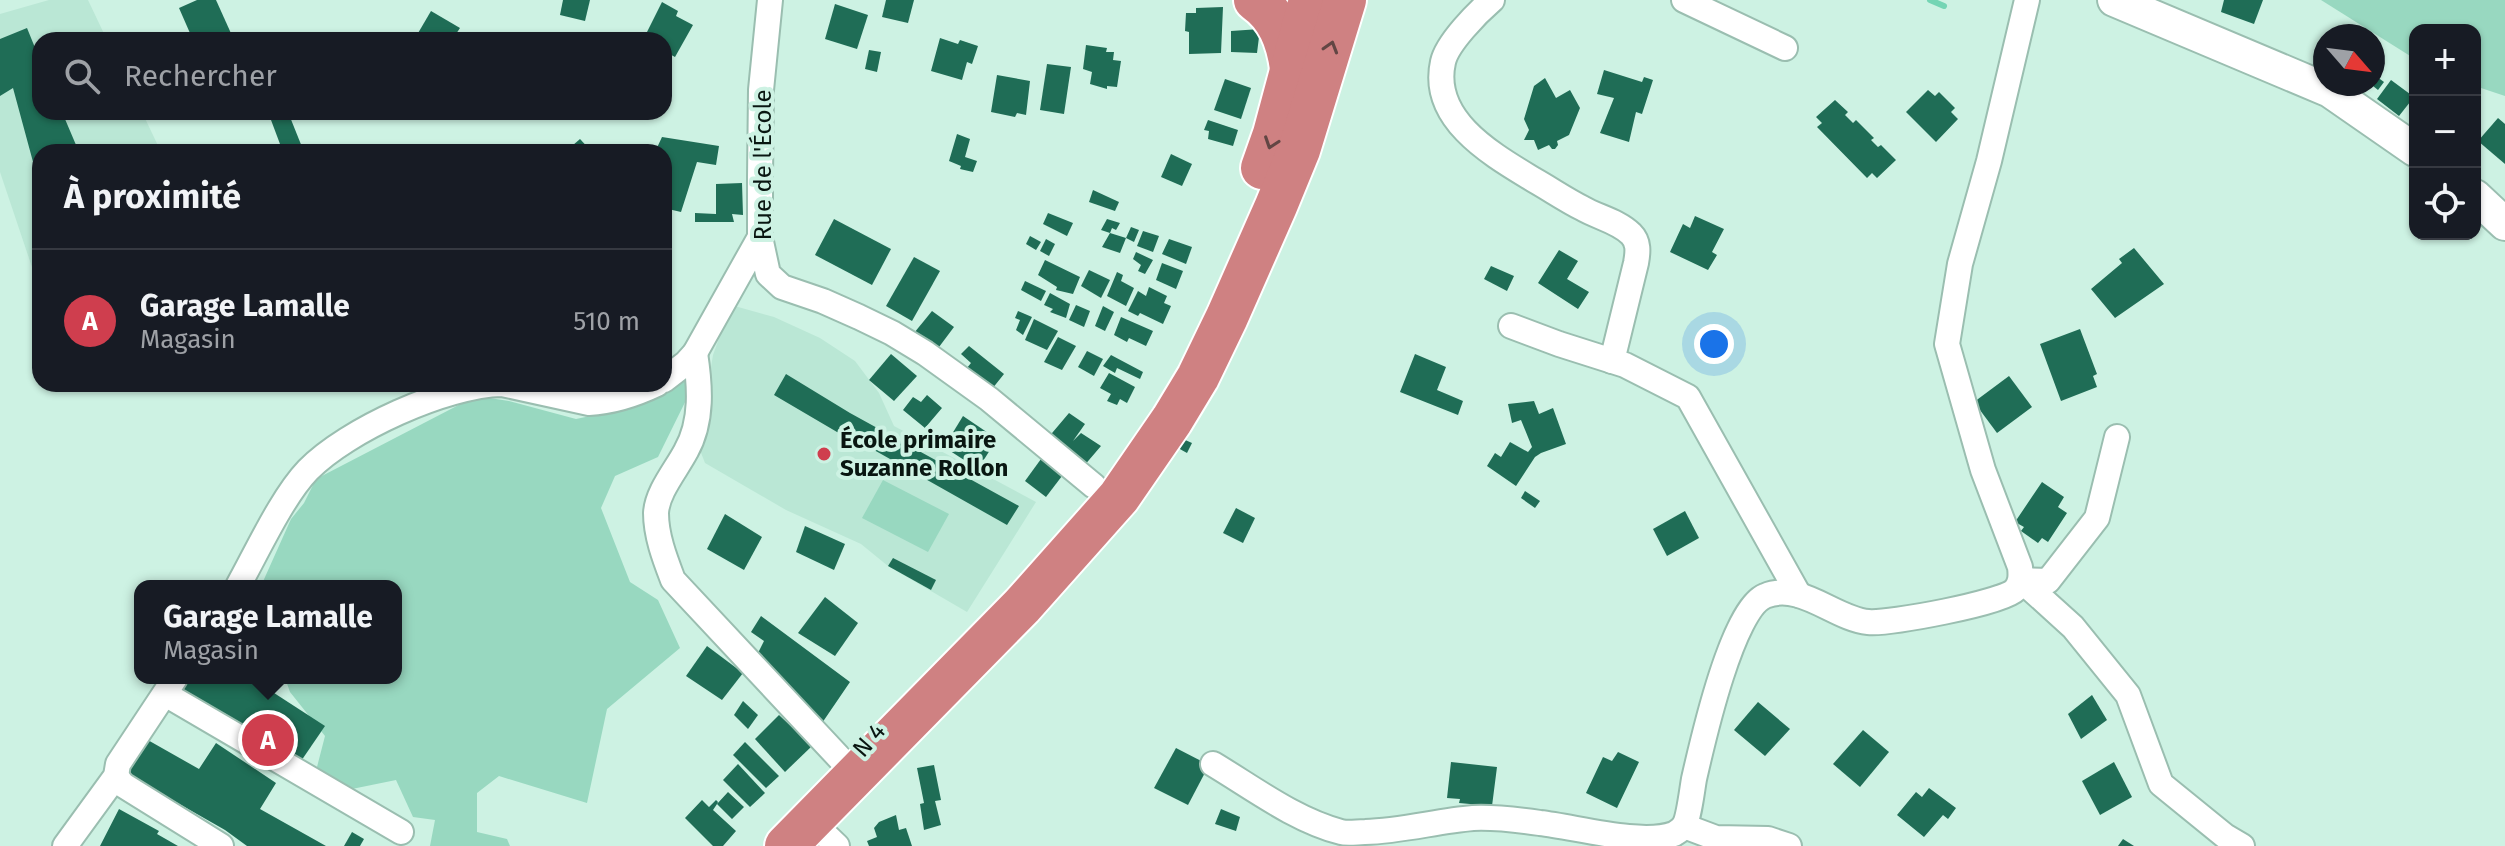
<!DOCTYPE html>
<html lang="fr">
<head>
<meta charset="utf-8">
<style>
	:root { --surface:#171b24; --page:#20242c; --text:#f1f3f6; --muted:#9ea1a6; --line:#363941; --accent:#cf3e4e }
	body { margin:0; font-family:"Fira Sans",sans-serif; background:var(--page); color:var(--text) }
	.controls { position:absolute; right:24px; top:24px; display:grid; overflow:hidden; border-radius:16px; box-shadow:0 2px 6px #0004 }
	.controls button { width:72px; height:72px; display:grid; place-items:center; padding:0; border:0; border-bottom:2px solid var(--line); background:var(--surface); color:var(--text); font:40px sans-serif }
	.compass { position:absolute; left:2313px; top:24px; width:72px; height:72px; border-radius:50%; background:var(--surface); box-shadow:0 2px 6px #0004; rotate:118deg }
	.you { position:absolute; left:1714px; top:344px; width:28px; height:28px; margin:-20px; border:6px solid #fff; border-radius:50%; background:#1a73e8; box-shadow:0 0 0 12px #1a73e833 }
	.badge { display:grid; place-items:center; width:52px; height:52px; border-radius:50%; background:var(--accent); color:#fff; font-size:26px; font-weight:700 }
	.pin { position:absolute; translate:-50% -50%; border:4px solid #fff; box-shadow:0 2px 8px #0006 }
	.popup { position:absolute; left:134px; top:580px; width:268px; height:104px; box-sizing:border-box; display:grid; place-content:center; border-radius:16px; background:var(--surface); filter:drop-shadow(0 2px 6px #0005); font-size:26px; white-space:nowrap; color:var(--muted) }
	.popup b { font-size:30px; color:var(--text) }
	.popup::after { content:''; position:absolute; left:50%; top:100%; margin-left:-16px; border:16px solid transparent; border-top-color:var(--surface) }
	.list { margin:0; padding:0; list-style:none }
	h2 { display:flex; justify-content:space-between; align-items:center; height:104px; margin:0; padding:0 32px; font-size:34px }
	h2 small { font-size:26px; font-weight:400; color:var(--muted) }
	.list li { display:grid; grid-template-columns:52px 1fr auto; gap:24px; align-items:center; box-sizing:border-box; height:144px; padding:0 32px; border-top:2px solid var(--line) }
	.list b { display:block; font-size:30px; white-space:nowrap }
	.list p { margin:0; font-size:26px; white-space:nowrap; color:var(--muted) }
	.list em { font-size:26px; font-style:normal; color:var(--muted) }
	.icon { flex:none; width:44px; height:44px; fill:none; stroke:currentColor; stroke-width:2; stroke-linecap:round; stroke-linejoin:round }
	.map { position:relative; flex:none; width:2505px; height:846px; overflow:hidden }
	.search { position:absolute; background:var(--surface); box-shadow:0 2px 6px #0004; left:32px; top:32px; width:640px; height:88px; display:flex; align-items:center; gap:20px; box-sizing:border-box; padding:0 28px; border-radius:24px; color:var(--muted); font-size:30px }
	.panel { position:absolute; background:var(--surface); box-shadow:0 2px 6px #0004; left:32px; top:144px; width:640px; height:248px; border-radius:24px }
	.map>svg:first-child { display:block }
	.built { fill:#bae7d5 }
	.green { fill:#98d8c0 }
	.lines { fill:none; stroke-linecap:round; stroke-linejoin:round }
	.stream { stroke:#74d5b4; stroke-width:6 }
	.building { fill:#1f6d56 }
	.street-casing { stroke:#9abeb0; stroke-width:28 }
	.secondary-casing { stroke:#9abeb0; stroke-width:36 }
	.highway-casing { stroke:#fff; stroke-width:46 }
	.street { stroke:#fff; stroke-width:24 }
	.secondary { stroke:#fff; stroke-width:32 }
	.highway { stroke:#cf8182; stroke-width:42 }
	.oneway { stroke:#624644 }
	.poi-dot { fill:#cf3e4e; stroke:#cdf2e3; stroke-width:3 }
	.labels { text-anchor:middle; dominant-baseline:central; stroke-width:8; stroke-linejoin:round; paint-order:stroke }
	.street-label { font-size:24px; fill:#091611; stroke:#cdf2e3 }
	.poi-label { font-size:24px; font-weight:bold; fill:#091611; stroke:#cdf2e3; text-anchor:start }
</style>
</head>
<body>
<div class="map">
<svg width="2505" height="846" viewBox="0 0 2505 846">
	<rect width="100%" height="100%" fill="#cdf2e3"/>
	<g class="built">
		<path d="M49 0H88L107 40H40V112H142L161 152H40V291L0 172V14Z"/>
		<path d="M731 305 774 317 820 338 855 361 879 393 894 426 1036 502 967 612 888 566 861 544 786 510 705 463 698 445 713 355Z"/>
	</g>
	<g class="green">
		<path d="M2321 0H2505V96L2475 86V30H2415V59Z"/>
		<path d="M689 371 694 384 658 457 615 476 601 508 630 582 658 600 680 648 607 709 587 803 499 776 477 793V832L507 839 510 846H430L435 820 413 817 396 780 347 790 317 767 325 736 290 692 285 678H396V586H261L291 519 304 503 316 479 476 396 509 401 576 419 633 407Z"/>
		<path d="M883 480 949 514 928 552 862 518Z"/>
	</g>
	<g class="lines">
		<path class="stream" d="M1930 0 1944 6"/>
	</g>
	<g class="building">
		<path d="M197 0H216L234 40H193L179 8Z"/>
		<path d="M563 0H590L585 21 560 15Z"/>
		<path d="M886 0H914L908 23 882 17Z"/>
		<path d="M2224 0H2263L2254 24 2221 12Z"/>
		<path d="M662 2 678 11 676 16 693 25 675 57 664 51V40H643Z"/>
		<path d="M835 4 868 15 857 49 825 39Z"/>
		<path d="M1223 7 1221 53 1189 54V32L1185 31 1186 13H1196V8Z"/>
		<path d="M431 11 460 28 452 40H414Z"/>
		<path d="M27 28 40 60V112H62L79 152H40L39 184 13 88 0 96V39Z"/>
		<path d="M1260 29 1257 53 1231 52V31Z"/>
		<path d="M940 38 958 44 960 40 978 46 972 64 967 62 962 80 931 71Z"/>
		<path d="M1086 45 1107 48 1106 52H1114L1113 60 1121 61 1117 87 1107 86V89L1090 84 1092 72 1083 69Z"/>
		<path d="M869 50 881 52 877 72 865 69Z"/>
		<path d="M1047 64 1071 67 1064 114 1040 110Z"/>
		<path d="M1604 70 1642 82 1644 77 1653 80 1642 114 1636 112 1629 142 1600 133 1614 98 1597 94Z"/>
		<path d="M2373 74 2384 82 2378 90 2373 86Z"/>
		<path d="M997 75 1030 81 1026 115 1017 113 1015 117 991 112Z"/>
		<path d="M1545 78 1556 98 1570 90 1580 108 1569 135 1557 141 1558 145 1555 149H1552L1549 145 1538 150 1534 140H1524L1529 130 1524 119 1534 86Z"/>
		<path d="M1225 79 1251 88 1241 119 1214 110Z"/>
		<path d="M2391 80 2414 97 2399 116 2377 99Z"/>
		<path d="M1928 90 1935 96 1939 92 1955 108 1951 112 1958 119 1936 142 1906 112Z"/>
		<path d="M1835 100 1848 112 1845 115 1853 123 1856 120 1874 138 1871 140 1878 147 1881 145 1896 160 1877 178 1872 173 1867 178 1817 127 1822 123 1816 117Z"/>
		<path d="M268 112H288L304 152H283Z"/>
		<path d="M2498 118 2505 124V164L2478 141Z"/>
		<path d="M1208 120 1238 130 1233 146 1208 139 1209 131 1204 130Z"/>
		<path d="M957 134 970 139 965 157 977 161 973 172 960 169 961 166 949 161Z"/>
		<path d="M662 137 719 146 716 165 697 162 681 212 664 208V152H655Z"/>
		<path d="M580 139 592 152H565Z"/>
		<path d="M1171 154 1192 164 1182 186 1161 177Z"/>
		<path d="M742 183 743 215 732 214 734 222H695V213L716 214V184Z"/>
		<path d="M1093 190 1119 202 1115 211 1089 202Z"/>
		<path d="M1048 213 1073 223 1067 236 1043 224Z"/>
		<path d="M1695 216 1724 229 1712 252 1717 255 1708 270 1670 252 1683 224 1690 228Z"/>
		<path d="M834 219 891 249 872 285 815 255Z"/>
		<path d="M1107 219 1120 223 1116 230 1112 228 1110 233 1101 230Z"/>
		<path d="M1131 227 1139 230 1134 242 1126 238 1120 253 1102 247 1110 233 1126 238Z"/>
		<path d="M1143 231 1159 236 1153 252 1137 246Z"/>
		<path d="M1030 236 1041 242 1036 250 1026 244Z"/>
		<path d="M1046 239 1055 244 1049 256 1040 251Z"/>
		<path d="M1169 239 1192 247 1186 264 1162 254Z"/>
		<path d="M2134 248 2164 284 2115 318 2091 289 2122 263 2119 259Z"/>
		<path d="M1559 250 1578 261 1567 279 1589 292 1578 309 1538 283Z"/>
		<path d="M1136 252 1153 260 1145 274 1138 271 1141 265 1133 259Z"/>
		<path d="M914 257 940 271 912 321 886 306Z"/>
		<path d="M1045 260 1080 277 1073 294 1056 290 1057 287 1038 275Z"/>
		<path d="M1162 263 1183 271 1176 289 1156 280Z"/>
		<path d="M1491 266 1514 276 1507 291 1484 279Z"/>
		<path d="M1089 270 1110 280 1101 298 1081 286Z"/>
		<path d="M1117 272 1123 275 1121 281 1134 288 1126 306 1107 296Z"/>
		<path d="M1025 281 1046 291 1041 301 1021 290Z"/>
		<path d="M1149 287 1167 296 1164 303 1171 306 1163 324 1140 313 1138 316 1128 311 1138 291 1146 296Z"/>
		<path d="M1050 293 1070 304 1066 318 1050 312 1053 309 1044 305Z"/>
		<path d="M1076 305 1090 311 1084 327 1069 320Z"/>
		<path d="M1103 306 1114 312 1105 331 1095 326Z"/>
		<path d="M932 311 954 327 933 355 910 338Z"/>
		<path d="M1018 311 1032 317 1023 335 1016 330 1020 320 1015 318Z"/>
		<path d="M1121 317 1153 331 1146 346 1129 338 1127 342 1114 335Z"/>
		<path d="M1034 319 1058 331 1047 350 1025 340Z"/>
		<path d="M2080 329 2097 374 2093 376 2097 387 2061 401 2040 344Z"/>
		<path d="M1058 337 1076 346 1062 370 1044 362Z"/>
		<path d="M969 346 1004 374 988 394 962 374 971 363 961 354Z"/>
		<path d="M1087 351 1103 359 1094 376 1078 367Z"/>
		<path d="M891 354 917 376 894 401 869 380Z"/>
		<path d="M1415 354 1446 367 1437 390 1463 401 1458 415 1400 392Z"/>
		<path d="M1111 355 1143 372 1140 379 1117 368 1115 373 1103 366Z"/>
		<path d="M1109 373 1135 387 1127 403 1120 399 1117 405 1107 401 1111 394 1100 388Z"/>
		<path d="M786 374 850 413 1019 506 1007 525 851 437 837 432 774 395Z"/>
		<path d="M2009 376 2032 407 1997 433 1974 402Z"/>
		<path d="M927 395 942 408 925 428 903 410 913 397 921 402Z"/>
		<path d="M1534 401 1539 414 1553 408 1566 444 1541 453 1535 457 1516 486 1487 466 1495 453 1501 457 1510 442 1528 452 1532 447 1521 420 1512 423 1508 404Z"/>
		<path d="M1069 413 1085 424 1073 441 1081 433 1101 446 1083 467 1047 439Z"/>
		<path d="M963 416 997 439 978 469 944 447Z"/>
		<path d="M1183 439 1192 443 1187 453 1178 448Z"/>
		<path d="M1041 459 1062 476 1046 497 1025 481Z"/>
		<path d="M2042 482 2064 497 2058 507 2067 513 2048 542 2042 538 2038 543 2021 531 2024 527 2015 522Z"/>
		<path d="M1525 491 1540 501 1535 508 1521 498Z"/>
		<path d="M1236 508 1255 518 1243 543 1223 533Z"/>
		<path d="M1685 511 1699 538 1667 556 1653 529Z"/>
		<path d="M725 514 762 537 744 570 707 549Z"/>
		<path d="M805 526 845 544 834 570 796 552Z"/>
		<path d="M893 558 936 580 931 590 888 566Z"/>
		<path d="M825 597 858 623 835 656 798 633Z"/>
		<path d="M761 616 850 682 820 726 754 661 764 641 751 632Z"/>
		<path d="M707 646 743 673 722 700 686 676Z"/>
		<path d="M186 678H251L325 726 297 767 180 688Z"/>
		<path d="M2092 695 2107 720 2081 739 2068 714Z"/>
		<path d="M743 701 758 715 748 729 734 715Z"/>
		<path d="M1758 702 1790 729 1765 756 1734 730Z"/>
		<path d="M779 715 812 746 785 772 755 739Z"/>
		<path d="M1863 730 1889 752 1860 787 1833 764Z"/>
		<path d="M146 739 199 769 216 743 276 783 260 809 326 846H247L225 830 125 773Z"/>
		<path d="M745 742 779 776 766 788 733 755Z"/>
		<path d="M1176 748 1209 765 1188 805 1154 788Z"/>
		<path d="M1618 752 1639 762 1617 808 1586 793 1603 757 1612 761Z"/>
		<path d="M1451 762 1497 767 1492 806 1459 803 1460 799 1447 798Z"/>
		<path d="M2114 762 2132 797 2100 815 2082 781Z"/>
		<path d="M738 764 765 793 750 807 723 780Z"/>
		<path d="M934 765 941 800 935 801 941 825 924 830 920 804 924 803 917 768Z"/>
		<path d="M1929 788 1956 808 1948 819 1943 815 1924 837 1897 815 1916 792 1922 797Z"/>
		<path d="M728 792 744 807 732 819 717 804 713 810 736 831 723 846H713L685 818 702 800 709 807 716 800 718 802 717 804Z"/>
		<path d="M119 809 159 831 157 834 178 846H100Z"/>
		<path d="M1221 809 1240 817 1236 831 1215 824Z"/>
		<path d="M896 815 899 830 906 828 912 846H869L867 841 877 837 874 828 879 822Z"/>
		<path d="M352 832 364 839 360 846H344Z"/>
		<path d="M2123 839 2134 846H2118Z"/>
	</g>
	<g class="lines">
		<g class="street-casing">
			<g id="street">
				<path d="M770 0 761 90 760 177V237L768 274 782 287 823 301 859 317 892 333 925 353 989 399 1094 486"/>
				<path d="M1492 0C1478 12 1447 43 1443 62 1430 120 1493 155 1534 180 1550 189 1566 200 1582 208 1597 217 1618 221 1631 234 1639 242 1638 252 1636 263L1612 361"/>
				<path d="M1684 0 1785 48"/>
				<path d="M1511 326 1559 344 1625 365 1688 397 1799 595"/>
				<path d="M695 353C700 385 703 421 686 451 676 470 657 492 656 513 656 536 665 559 673 580L847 766"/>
				<path d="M664 380 686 363 695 353 760 237"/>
				<path d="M2021 580 2073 627 2128 695 2161 784 2225 836 2242 846"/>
				<path d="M2021 580 2048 581 2097 518 2117 437"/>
				<path d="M238 586C257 552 282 497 308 470 347 430 446 385 502 384L589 403C612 402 636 394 657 384"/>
				<path d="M165 694 401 832"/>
				<path d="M1213 764C1253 788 1295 820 1341 832 1348 834 1357 832 1365 832 1402 831 1437 821 1473 818 1494 817 1519 820 1540 823 1576 827 1641 846 1674 834 1677 832 1681 830 1684 826 1689 818 1692 790 1694 779 1702 744 1732 609 1765 596 1800 581 1835 619 1868 622 1889 624 2002 603 2015 590 2021 583 2021 576 2020 567L1983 470 1947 344 1960 264 1989 161 2027 0"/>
				<path d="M116 776 123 785 221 846"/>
				<path d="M811 821 837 846"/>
				<path d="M1684 826 1716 838 1768 839 1789 846"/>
				<path d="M65 846 116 776 118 764 175 678"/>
			</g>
		</g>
		<g class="secondary-casing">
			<g id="secondary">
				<path d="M2114 0 2330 91 2415 150"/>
				<path d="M2475 196 2505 224"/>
			</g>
		</g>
		<g class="highway-casing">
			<g id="highway">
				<path d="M1255 0C1278 16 1287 40 1291 68"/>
				<path d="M1262 168 1274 134 1310 0"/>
				<path d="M786 846 1022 606 1119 497 1172 420 1198 377 1227 317 1276 206 1299 150 1345 0"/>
			</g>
		</g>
		<use href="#street" class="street"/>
		<use href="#secondary" class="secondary"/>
		<use href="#highway" class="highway"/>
	</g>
	<defs><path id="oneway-chevron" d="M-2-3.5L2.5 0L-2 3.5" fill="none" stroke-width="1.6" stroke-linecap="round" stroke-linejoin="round" transform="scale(2)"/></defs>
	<g class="oneway">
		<use href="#oneway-chevron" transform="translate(1331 47) rotate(-73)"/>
		<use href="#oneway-chevron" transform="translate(1271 143) rotate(109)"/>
	</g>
	<circle class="poi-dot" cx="824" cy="454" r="8"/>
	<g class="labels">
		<g class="street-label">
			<text transform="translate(763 165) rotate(-90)">Rue de l'École</text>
			<text transform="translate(869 740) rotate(-49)">N 4</text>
		</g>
		<g class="poi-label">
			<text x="840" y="440">École primaire<tspan x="840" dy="28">Suzanne Rollon</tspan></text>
		</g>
	</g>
</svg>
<div class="controls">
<button>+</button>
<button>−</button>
<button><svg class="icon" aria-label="locate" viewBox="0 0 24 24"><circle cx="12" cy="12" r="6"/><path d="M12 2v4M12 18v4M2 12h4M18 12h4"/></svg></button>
</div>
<svg class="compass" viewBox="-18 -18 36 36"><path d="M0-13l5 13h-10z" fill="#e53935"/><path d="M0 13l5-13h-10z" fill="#9ea1a6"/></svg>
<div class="you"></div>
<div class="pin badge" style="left:268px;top:740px">A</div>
<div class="popup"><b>Garage Lamalle</b>Magasin</div>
<div class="search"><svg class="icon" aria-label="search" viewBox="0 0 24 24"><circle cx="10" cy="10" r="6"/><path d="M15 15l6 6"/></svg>Rechercher</div>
<section class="panel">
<h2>À proximité<small></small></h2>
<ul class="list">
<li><span class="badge">A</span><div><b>Garage Lamalle</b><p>Magasin</p></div><em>510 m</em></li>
</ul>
</section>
</div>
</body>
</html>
